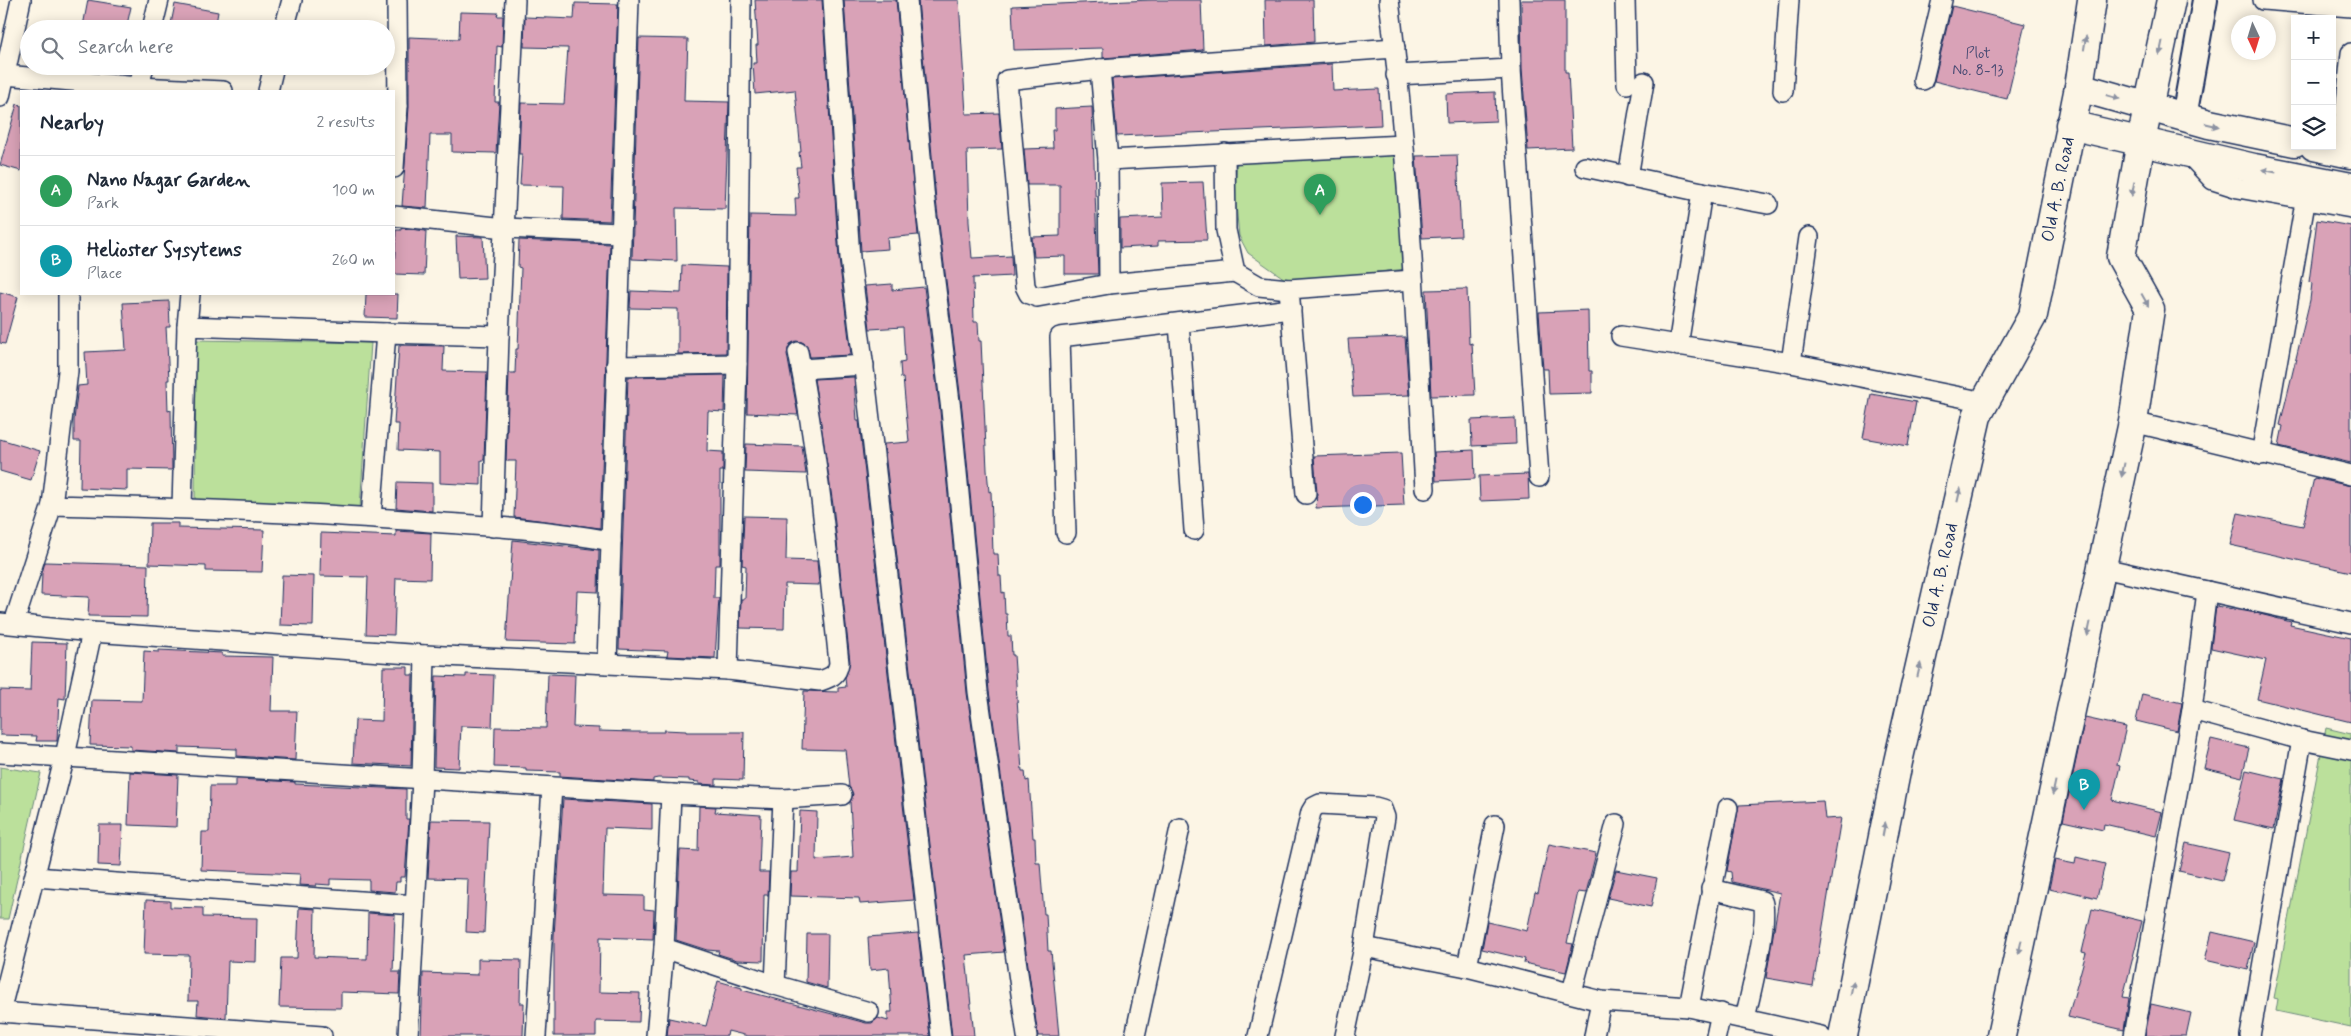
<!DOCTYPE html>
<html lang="en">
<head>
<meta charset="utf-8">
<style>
	:root { --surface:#fff; --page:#f6f6f7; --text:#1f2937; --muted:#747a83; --line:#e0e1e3; --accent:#b45309 }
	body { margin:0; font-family:Mynerve,sans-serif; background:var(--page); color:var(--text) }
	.controls { position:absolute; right:15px; top:15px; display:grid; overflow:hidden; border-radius:0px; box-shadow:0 2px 12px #0003 }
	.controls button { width:45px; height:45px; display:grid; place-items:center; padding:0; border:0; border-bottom:1px solid var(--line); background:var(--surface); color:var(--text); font:25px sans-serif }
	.compass { position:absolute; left:2231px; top:15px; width:45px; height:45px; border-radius:50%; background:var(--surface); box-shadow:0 2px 12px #0003; rotate:176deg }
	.you { position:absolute; left:1362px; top:504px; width:18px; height:18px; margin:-12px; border:4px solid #fff; border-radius:50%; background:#1a73e8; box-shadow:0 0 0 8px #1a73e833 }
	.badge { display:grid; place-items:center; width:32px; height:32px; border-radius:50%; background:var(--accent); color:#fff; font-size:16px; font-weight:700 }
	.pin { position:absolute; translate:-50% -41px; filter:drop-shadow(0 1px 2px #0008) }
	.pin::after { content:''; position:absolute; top:26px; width:18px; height:15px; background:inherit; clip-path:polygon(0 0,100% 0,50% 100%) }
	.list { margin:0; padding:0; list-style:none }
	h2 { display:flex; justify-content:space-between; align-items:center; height:65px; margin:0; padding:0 20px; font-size:21px }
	h2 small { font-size:16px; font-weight:400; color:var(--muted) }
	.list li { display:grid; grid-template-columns:32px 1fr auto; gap:15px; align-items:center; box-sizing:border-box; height:70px; padding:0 20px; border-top:1px solid var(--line) }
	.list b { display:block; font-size:19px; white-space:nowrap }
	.list p { margin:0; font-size:16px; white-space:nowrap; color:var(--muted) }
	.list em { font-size:16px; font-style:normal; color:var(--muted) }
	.icon { flex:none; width:28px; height:28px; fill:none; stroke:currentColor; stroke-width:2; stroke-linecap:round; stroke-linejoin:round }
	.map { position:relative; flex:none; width:2351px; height:1036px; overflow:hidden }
	.search { position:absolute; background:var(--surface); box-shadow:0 2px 12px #0003; left:20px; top:20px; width:375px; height:55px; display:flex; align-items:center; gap:12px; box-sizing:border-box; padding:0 18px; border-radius:28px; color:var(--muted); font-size:19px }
	.panel { position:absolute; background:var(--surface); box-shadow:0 2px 12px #0003; left:20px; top:90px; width:375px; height:205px; border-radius:0px }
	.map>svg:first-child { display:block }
	.green { fill:#bbe09b; stroke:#6b887c }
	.building { fill:#d9a2b7; stroke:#1b2f5e }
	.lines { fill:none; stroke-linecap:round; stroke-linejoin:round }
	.minor-casing { stroke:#1b2f5e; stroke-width:22 }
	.tertiary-casing { stroke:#1b2f5e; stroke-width:28 }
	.secondary-casing { stroke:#1b2f5e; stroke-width:31 }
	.minor { stroke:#fcf5e5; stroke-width:19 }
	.tertiary { stroke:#fcf5e5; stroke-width:24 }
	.secondary { stroke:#fcf5e5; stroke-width:28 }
	.oneway { fill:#8c92a2 }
	.labels { text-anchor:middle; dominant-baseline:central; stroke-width:4; stroke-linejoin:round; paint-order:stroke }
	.number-label { font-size:15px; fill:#4a4c74 }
	.street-label { font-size:18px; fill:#1b2f5e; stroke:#fcf5e5 }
</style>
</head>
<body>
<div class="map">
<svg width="2351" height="1036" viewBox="0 0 2351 1036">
	<rect width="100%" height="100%" fill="#fcf5e5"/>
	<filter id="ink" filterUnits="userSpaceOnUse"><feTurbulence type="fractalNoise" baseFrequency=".02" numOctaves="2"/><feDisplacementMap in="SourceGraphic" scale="10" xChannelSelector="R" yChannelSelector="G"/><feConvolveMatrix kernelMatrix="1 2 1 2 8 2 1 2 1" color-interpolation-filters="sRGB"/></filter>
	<g filter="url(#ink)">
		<g class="green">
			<path d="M1398 151 1407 269 1329 277 1285 279 1248 253 1239 236 1235 194 1237 160Z"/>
			<path d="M196 340 371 343 360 508 195 501Z"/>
			<path d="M2326 728 2351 734V1027L2276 1011 2278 999 2274 998Z"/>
			<path d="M0 767 41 773 8 919H0Z"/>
		</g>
		<g class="building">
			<path d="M88 0 131 7 126 29H98L83 26Z"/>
			<path d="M755 0H822L839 259 851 355 810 357 807 345 802 342 796 341 790 344 787 354 798 415 747 413 750 215 796 216 795 198H799L796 167H801L799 152H801L795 90 755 94 753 63H757L756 45H758Z"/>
			<path d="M844 0H896L918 235 887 238 888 249 861 251Z"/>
			<path d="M918 0H959L966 114 999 113 1002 149 967 150 969 222 972 258 1011 256 1012 276 973 278 974 322H978L979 341H981L987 470 989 492 991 491 993 554H998L999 576H1001L1002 593 1004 592 1005 614H1007L1008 636H1011L1012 655H1014L1022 771H1025L1026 781 1029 780 1033 838H1035L1036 863H1040L1044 914H1046L1048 951H1051L1059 1036H1038L989 691 962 409 936 200Z"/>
			<path d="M1152 0H1201L1203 50 1103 58V48L1014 50 1012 6Z"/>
			<path d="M1265 0H1313L1314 42 1266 46Z"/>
			<path d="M1521 0H1565V72H1568L1572 148 1528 150 1522 68Z"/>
			<path d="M575 3 618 4 610 221 563 219 564 186 520 185 522 154H519L521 103 564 104 568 48 524 47 525 17 574 19Z"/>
			<path d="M175 4 218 12 215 29H170Z"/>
			<path d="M1952 6 2025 24 2007 99 1934 81Z"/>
			<path d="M460 12 498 13 497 16H503L502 47 497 46 495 102H499L496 153 452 152V135H430L427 208 402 206 409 107V37L459 39Z"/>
			<path d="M639 38 688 39 687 67H685L684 101 729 102 725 209 676 208 677 261 632 259Z"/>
			<path d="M1332 64 1333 91 1379 89 1381 125 1117 136 1112 79Z"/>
			<path d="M1495 92 1496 121 1447 123 1446 94Z"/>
			<path d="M17 104 21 105V171L0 165Z"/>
			<path d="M1092 107 1098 274H1065V256L1034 257 1032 237 1060 236V185H1027L1024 149 1053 148 1052 130H1055V109Z"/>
			<path d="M1457 155 1461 236 1422 238 1416 156Z"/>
			<path d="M1203 182 1207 240 1158 241V246L1120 248V219L1163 217 1162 183Z"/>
			<path d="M2317 220 2351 226V463L2279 446 2283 426 2280 425 2310 300 2312 283 2309 282Z"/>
			<path d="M401 228 426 231 424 275 394 274 396 230H401Z"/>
			<path d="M456 236 483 237 485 278 458 279Z"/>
			<path d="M519 240 610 244 600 528 514 517 516 461H506L509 373H515L516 349H518L521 268 518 267Z"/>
			<path d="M682 265 727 267 726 353 678 354V309L630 308 631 291 681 293Z"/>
			<path d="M892 284V290L924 287 940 411 967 693 1004 952 966 955 974 1036H952L884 444 909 442 903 378H901L900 363 905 362 903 327 870 329 865 286Z"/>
			<path d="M1467 289 1469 344 1472 343 1475 395 1431 396 1426 290Z"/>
			<path d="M0 292 18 297 5 344 0 343Z"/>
			<path d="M366 294H398L397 318 365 317Z"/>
			<path d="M169 301 170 327H166L169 380H167L168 411 171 410 172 470 127 469V490L80 488 81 441H74V420L78 386 87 385 85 352 126 350 123 303Z"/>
			<path d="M1588 310 1589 371H1592V393L1549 394 1548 369H1543L1539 312Z"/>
			<path d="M1405 337 1409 395 1353 397 1348 339Z"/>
			<path d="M399 345 444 346 443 371 487 372 484 460H481V485L440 483V452L398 450 399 424H394Z"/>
			<path d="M725 375 724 412 708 411 707 451 723 452V471H720V565H715L714 598H719L715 658 667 656 668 651 619 649 628 377Z"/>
			<path d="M854 377 857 421H859L914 900 860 904 859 898 790 896 791 872H798L800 811 817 812 816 860 853 857 850 802 853 794 849 787 845 750 802 749 804 691 838 692V688L846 687 845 678 850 662 833 505 814 379Z"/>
			<path d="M1871 394 1916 402 1908 446 1863 438Z"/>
			<path d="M1515 418 1516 444 1472 446 1471 420Z"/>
			<path d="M0 439 40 451 31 480 0 471Z"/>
			<path d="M746 444 802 446 806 474 745 472Z"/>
			<path d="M1474 450 1475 479 1436 481 1434 452Z"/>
			<path d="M1401 453 1404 505 1316 508 1317 493 1314 456Z"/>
			<path d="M1528 474 1529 499 1480 501 1479 476Z"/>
			<path d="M2314 478 2351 486V572L2230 545 2238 513 2303 526Z"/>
			<path d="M397 482 432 483V511L396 508Z"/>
			<path d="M744 516 787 517 786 560 817 561 819 585 785 584 784 629 740 628 741 599H745L746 566 742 565Z"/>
			<path d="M150 523H178V528L264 530 262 572 206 571V566L149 564Z"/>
			<path d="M396 531 431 533 430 579 396 578 394 635 366 634 368 577 320 576 321 533 396 536Z"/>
			<path d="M513 540 599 550 598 592 577 591 575 644 506 642Z"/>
			<path d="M45 562 148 565 147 617 88 616 89 597 41 595 42 573Z"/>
			<path d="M282 575 314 576 313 626 280 625Z"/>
			<path d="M2216 606 2256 613 2291 622 2290 625 2351 638V722L2257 699 2266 660 2211 648Z"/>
			<path d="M32 642 67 643 65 699 59 698 57 741H36L37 736 0 735V690L30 691Z"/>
			<path d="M159 650 222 653V656L273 657 271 711H297L295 760 237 756V749L179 747V753L131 750V746L90 745 92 700 142 701 144 651 159 652Z"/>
			<path d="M383 667H408V675H413L411 766 353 763 355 720 382 721Z"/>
			<path d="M466 674 494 675 492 727 461 726 459 768 434 767 436 676 466 677Z"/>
			<path d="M548 674 575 675 573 727 599 728V731L633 732H664V730L686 731V732H744L743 780 716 779V785L699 784V782L689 781V779L658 778 653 779V782L560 776V772L526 771V768L494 767 495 727 546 728Z"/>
			<path d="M2142 694 2182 703 2177 731 2136 721Z"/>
			<path d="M2085 718 2126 727 2117 765 2120 766 2112 800 2162 812 2156 836 2104 824 2103 830 2063 821Z"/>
			<path d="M2211 739 2249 748 2242 777 2204 768Z"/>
			<path d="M2246 770 2284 779 2274 829 2234 820Z"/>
			<path d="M130 772 178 775 176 827 128 825Z"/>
			<path d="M236 779 295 782V784L406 789V819H409L405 877H400V882H396L395 892 369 890V880L330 879V885L316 884V886L299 885 300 874 201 870 202 832H209L210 786H236Z"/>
			<path d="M563 799 652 804V830L605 828 603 895 644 896V909L654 910 653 939 600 937 599 992 640 993 639 1022 596 1021V1036H554V936Z"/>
			<path d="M1823 801 1825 819 1841 818 1813 986 1766 978 1780 893 1732 882 1731 872 1727 871 1739 805Z"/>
			<path d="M699 806 716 807 715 812 761 815 759 872H769L768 895H764L763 961 737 960 718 954 719 951 707 950 676 940 680 850 698 851Z"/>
			<path d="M431 820 489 821 484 933 466 932 468 879 428 878Z"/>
			<path d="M99 825H123L121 866 98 865Z"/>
			<path d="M2186 843 2229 853 2222 881 2179 871Z"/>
			<path d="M1549 844 1596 853 1586 893 1578 892 1567 943 1573 944 1566 972 1524 963 1525 959 1482 949 1487 922 1527 931 1535 892 1538 893Z"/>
			<path d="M2076 857 2105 864 2097 898 2064 890 2063 892 2049 889 2055 860 2075 864Z"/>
			<path d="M1616 870 1657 878 1651 907 1608 898Z"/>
			<path d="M146 900 170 901V907L203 908V917L257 918 256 962 228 961 226 1018 197 1015 198 1001H188L189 955 144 954Z"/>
			<path d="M299 908 315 909 314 957 367 959 368 913 395 915 393 972H400L399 994 341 992V1008L279 1007 281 958H297Z"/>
			<path d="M2092 909 2142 921 2123 997 2129 998 2124 1030 2068 1017 2086 953 2082 952Z"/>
			<path d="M2212 932 2254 942 2248 970 2205 960Z"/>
			<path d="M918 933 930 1036H748L728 1031 727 1036H667L669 1018 706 1026 718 981 742 988V990L866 1023H872L878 1018 888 1021V1012H892L889 968 870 970 868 937Z"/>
			<path d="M807 934H828L827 988 806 982Z"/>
			<path d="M478 959 521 960 520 1003H524L523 1036H421L423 973 478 975Z"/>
			<path d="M2151 1004 2191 1013 2186 1036H2145Z"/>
		</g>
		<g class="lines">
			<g class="minor-casing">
				<g id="minor">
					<path d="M397 0 398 106"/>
					<path d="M833 0 850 258 866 385 941 1036"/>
					<path d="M907 0 925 201 951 410 978 692 1027 1036"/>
					<path d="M1389 0C1409 162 1416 326 1425 489"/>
					<path d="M1509 0 1511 69 1539 477"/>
					<path d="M1625 0 1627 84"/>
					<path d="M2263 0 2351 7"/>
					<path d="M152 29 159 0"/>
					<path d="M284 29 292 0"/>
					<path d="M1100 69 1108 160"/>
					<path d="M5 75 139 87 144 66"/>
					<path d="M1396 75 1511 69"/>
					<path d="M1923 80 1942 0"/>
					<path d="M139 87 223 91"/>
					<path d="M268 91 274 66"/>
					<path d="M1783 91 1789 0"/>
					<path d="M0 97 21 0"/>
					<path d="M394 106H398L394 168"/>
					<path d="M2341 152 2351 53"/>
					<path d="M1225 153 1226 230 1235 272 1259 286 1289 289"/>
					<path d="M2188 153 2213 180 2238 188 2351 208"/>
					<path d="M1585 167 1702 192"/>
					<path d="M1628 177 1644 82"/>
					<path d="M394 216 505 228 620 233"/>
					<path d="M1235 272 1109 284 1108 160 1403 145"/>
					<path d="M1109 284 1037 297 1029 294 1025 286 1007 80 1100 69 1395 48"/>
					<path d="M68 294V371L52 505C178 508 304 512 430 522 491 526 551 530 611 541"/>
					<path d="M1179 323 1194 530"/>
					<path d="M187 326 190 294"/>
					<path d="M1621 336 1791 363 1985 402"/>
					<path d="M1678 346 1702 192 1768 204"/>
					<path d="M1791 363 1809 237"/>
					<path d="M616 366 737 364"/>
					<path d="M801 369 864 365"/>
					<path d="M2133 422 2351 475"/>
					<path d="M2261 455 2309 180"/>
					<path d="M1306 494 1289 289 1413 280"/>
					<path d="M182 508 187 326 386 333"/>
					<path d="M371 517 386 333 499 336"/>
					<path d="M493 527 499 336 515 0"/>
					<path d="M1066 533 1060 337 1291 309"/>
					<path d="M2103 568 2351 623"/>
					<path d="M0 623 92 632 425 655 728 670 737 364 741 0"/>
					<path d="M14 623 52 505"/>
					<path d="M607 663 629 0"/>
					<path d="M728 670 820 681C832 677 837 675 839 663 828 558 818 455 798 352"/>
					<path d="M2192 710 2302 740 2351 750"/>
					<path d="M0 753 671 794 783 799 842 795"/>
					<path d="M35 877 415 905"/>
					<path d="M1711 889 1762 901C1770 916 1750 997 1745 1018"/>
					<path d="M1364 947 1467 967 1601 1001 1689 1007 1821 1036"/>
					<path d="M664 948 775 985 869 1012"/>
					<path d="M1467 967 1495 825"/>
					<path d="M775 985 783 799"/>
					<path d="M1572 992 1616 824"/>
					<path d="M1689 1007 1728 808"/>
					<path d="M0 1012 65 756 92 632"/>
					<path d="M0 1012 322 1036"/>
					<path d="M408 1036 422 780 425 655"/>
					<path d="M536 1036 552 787"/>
					<path d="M656 1036 664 948 671 794"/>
					<path d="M1135 1036 1180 828"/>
					<path d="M1258 1036 1311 812 1314 807 1320 804 1375 807 1382 809 1385 817 1364 947 1345 1036"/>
					<path d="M1594 1036 1601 1001"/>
					<path d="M1716 1036 1721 1013"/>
					<path d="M2134 1036 2192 710 2207 591"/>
					<path d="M2250 1036 2302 740"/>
				</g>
			</g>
			<g class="tertiary-casing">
				<path id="tertiary" d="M2184 117 2205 0"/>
			</g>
			<g class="secondary-casing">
				<g id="secondary">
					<path d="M2079 87 2209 124 2295 142"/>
					<path d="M2070 125 2254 168 2351 187"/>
					<path d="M2314 146 2351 154"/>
					<path id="s1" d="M1843 1036 1898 762 1977 416 2033 315 2079 87 2092 0"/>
					<path d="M2001 1036 2133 422 2150 309 2121 257 2141 141 2171 0"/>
				</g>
			</g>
			<use href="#minor" class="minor"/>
			<use href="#tertiary" class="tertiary"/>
			<use href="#secondary" class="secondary"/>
		</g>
		<defs><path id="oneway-solid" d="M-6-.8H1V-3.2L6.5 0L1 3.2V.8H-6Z" transform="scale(1.25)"/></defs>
		<g class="oneway">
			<use href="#oneway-solid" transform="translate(2085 43) rotate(-81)"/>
			<use href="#oneway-solid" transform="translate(2161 48) rotate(102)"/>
			<use href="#oneway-solid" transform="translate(2113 97) rotate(16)"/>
			<use href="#oneway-solid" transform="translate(2212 125) rotate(13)"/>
			<use href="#oneway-solid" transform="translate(2269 171) rotate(-168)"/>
			<use href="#oneway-solid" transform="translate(2133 189) rotate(100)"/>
			<use href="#oneway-solid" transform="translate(2145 300) rotate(61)"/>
			<use href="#oneway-solid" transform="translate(2123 470) rotate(102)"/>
			<use href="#oneway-solid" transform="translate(1959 495) rotate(-77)"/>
			<use href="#oneway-solid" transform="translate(2089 629) rotate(102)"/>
			<use href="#oneway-solid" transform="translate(1919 670) rotate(-77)"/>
			<use href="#oneway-solid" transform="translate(2054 788) rotate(102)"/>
			<use href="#oneway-solid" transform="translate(1884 829) rotate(-79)"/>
			<use href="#oneway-solid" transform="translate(2020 947) rotate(102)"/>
			<use href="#oneway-solid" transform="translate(1852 988) rotate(-79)"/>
		</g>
	</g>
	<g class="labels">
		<g class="number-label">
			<text x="1978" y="54">Plot<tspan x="1978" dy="17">No. 8-13</tspan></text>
		</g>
		<g class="street-label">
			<text stroke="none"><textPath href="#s1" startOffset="878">Old A. B. Road</textPath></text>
			<text stroke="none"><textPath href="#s1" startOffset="471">Old A. B. Road</textPath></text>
		</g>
	</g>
</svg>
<div class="controls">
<button>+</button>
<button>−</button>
<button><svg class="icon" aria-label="layers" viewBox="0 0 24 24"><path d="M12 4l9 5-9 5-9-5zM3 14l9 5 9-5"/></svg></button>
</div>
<svg class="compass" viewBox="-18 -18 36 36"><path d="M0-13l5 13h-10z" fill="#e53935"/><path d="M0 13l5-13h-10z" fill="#747a83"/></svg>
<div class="you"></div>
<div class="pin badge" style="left:1320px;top:215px;background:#2e9e5b">A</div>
<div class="pin badge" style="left:2084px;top:810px;background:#0f9aa8">B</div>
<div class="search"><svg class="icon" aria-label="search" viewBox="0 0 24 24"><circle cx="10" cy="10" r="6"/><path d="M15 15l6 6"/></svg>Search here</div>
<section class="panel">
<h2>Nearby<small>2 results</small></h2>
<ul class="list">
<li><span class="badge" style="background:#2e9e5b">A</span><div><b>Nano Nagar Garden</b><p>Park</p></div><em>100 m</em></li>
<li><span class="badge" style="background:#0f9aa8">B</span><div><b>Helioster Sysytems</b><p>Place</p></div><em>260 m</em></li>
</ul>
</section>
</div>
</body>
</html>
